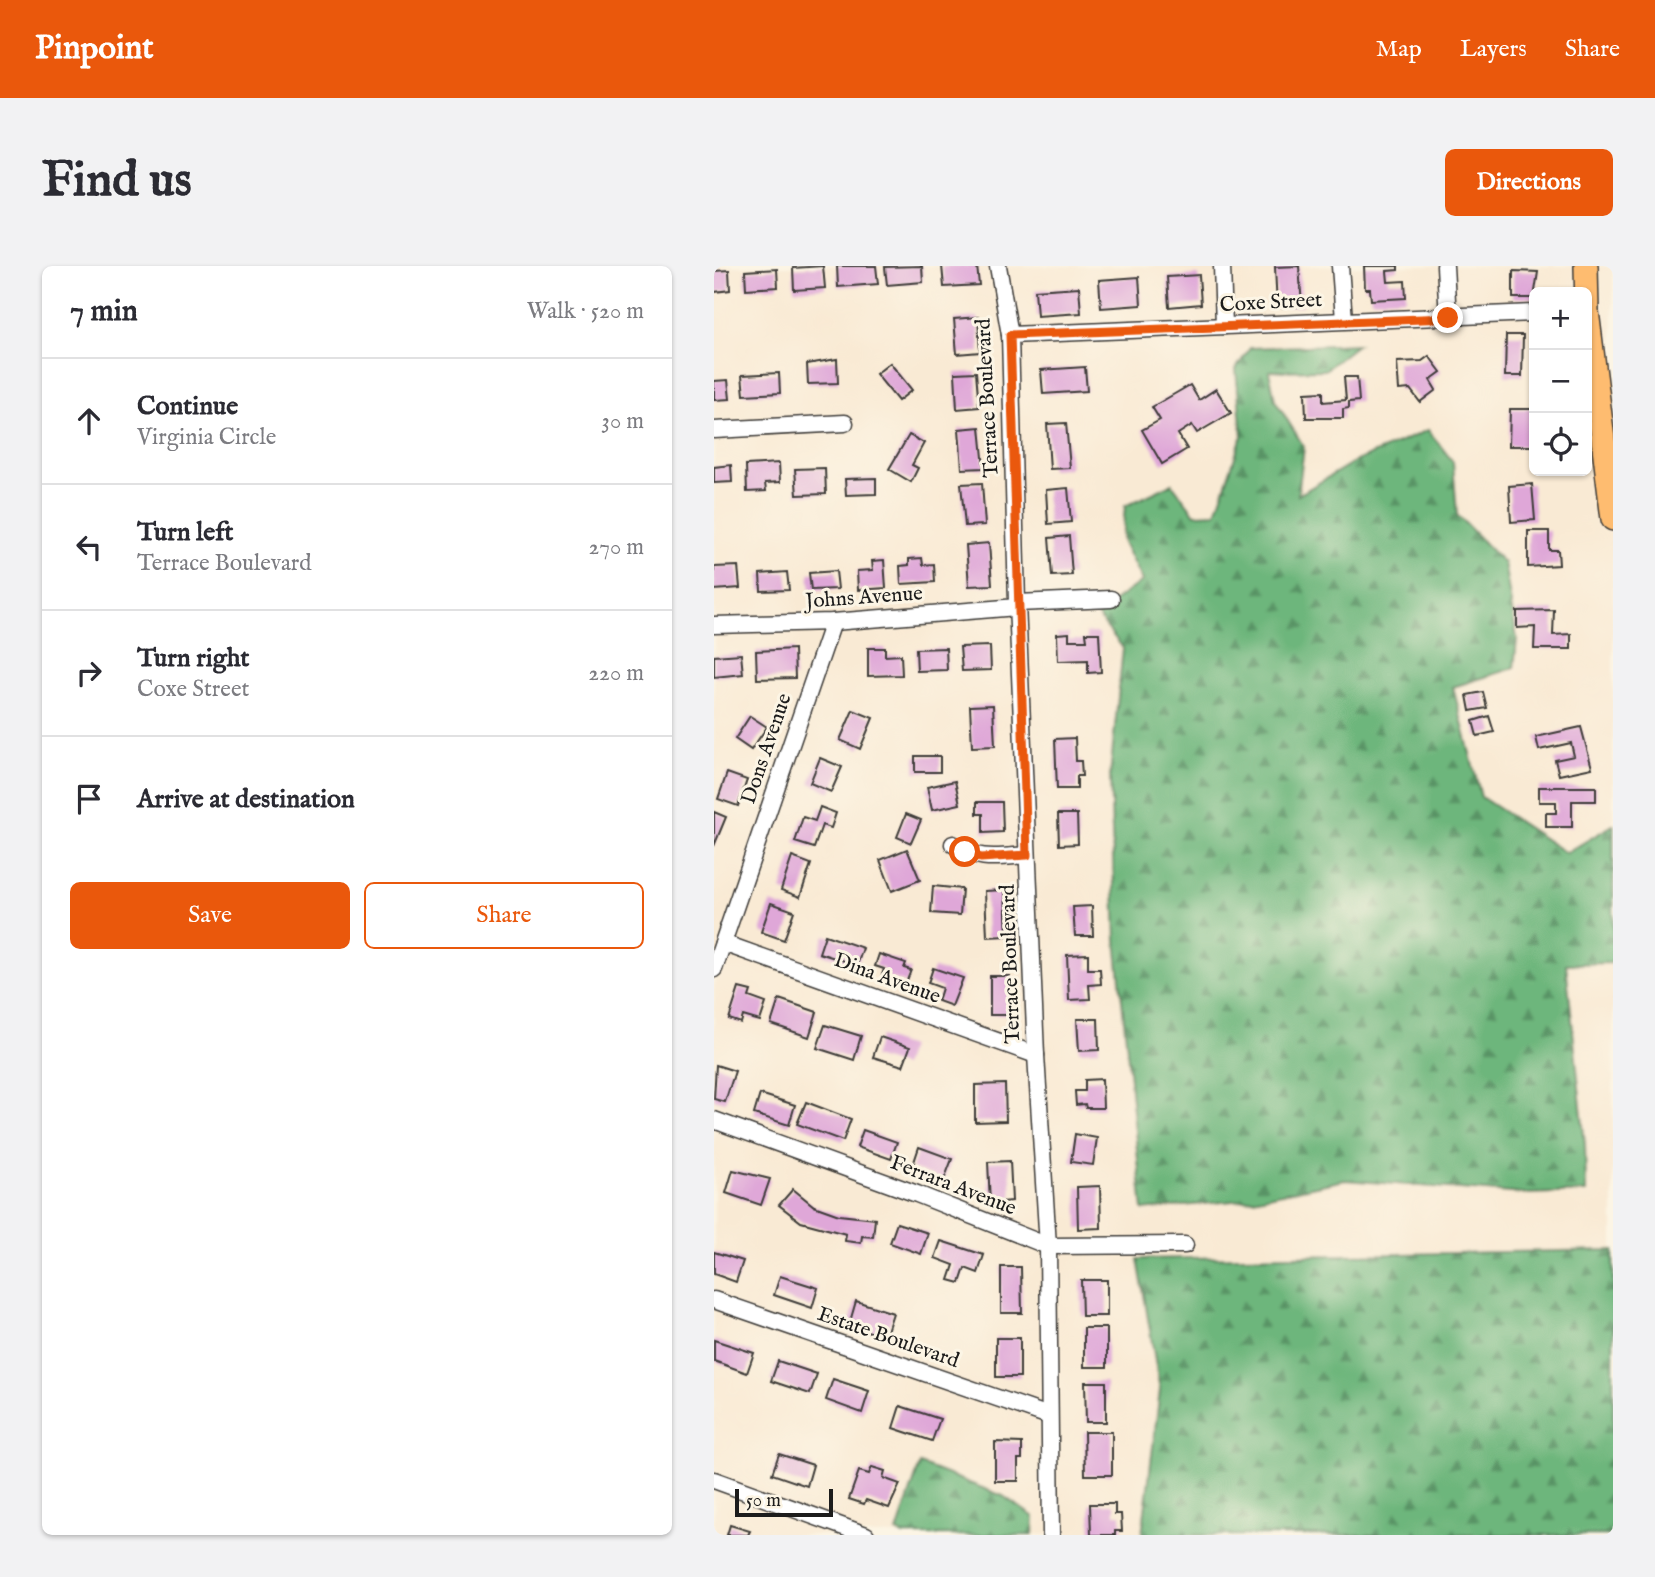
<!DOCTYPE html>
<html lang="en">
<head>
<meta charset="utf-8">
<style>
	:root { --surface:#fff; --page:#f2f2f3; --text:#2b2b33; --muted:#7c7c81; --line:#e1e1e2; --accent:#ea580c }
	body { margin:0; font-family:"IM FELL English",serif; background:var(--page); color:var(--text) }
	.controls { position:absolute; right:21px; top:21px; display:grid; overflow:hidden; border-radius:10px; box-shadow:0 2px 5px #0004 }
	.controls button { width:63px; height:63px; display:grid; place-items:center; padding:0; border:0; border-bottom:2px solid var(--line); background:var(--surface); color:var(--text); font:35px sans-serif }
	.scale { position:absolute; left:21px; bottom:18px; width:98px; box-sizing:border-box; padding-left:7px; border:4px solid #1c1c1c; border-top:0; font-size:19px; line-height:24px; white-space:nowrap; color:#1c1c1c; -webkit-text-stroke:5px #fcf5e5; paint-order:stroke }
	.stop { position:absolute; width:21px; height:21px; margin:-16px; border:5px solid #ea580c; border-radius:50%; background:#fff }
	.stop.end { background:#ea580c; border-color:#fff; box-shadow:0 2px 7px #0008 }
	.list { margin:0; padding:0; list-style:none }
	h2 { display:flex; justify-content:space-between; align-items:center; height:91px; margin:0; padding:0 28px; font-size:30px }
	h2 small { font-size:23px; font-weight:400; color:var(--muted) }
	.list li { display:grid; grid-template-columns:46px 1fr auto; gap:21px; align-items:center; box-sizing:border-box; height:126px; padding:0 28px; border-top:2px solid var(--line) }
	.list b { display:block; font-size:26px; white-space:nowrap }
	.list p { margin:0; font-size:23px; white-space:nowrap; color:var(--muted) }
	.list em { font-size:23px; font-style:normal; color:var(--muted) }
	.actions { display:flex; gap:14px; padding:21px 28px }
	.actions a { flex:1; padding:16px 0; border:2px solid var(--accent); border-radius:10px; text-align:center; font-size:24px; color:var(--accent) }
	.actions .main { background:var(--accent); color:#fff }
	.icon { flex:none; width:38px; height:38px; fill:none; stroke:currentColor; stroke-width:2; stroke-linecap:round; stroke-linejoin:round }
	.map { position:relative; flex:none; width:899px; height:1269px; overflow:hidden; border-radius:10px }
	header { display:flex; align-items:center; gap:42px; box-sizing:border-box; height:98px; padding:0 35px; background:var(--accent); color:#fff }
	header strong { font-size:33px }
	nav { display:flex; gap:38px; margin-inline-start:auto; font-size:24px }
	.intro { display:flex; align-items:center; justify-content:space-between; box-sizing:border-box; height:168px; padding:0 42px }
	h1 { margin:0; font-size:49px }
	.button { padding:18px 32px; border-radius:10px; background:var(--accent); color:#fff; font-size:24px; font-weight:700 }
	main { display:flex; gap:42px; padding:0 42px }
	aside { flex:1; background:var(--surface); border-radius:10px; box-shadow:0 2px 5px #0004 }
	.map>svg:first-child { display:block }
	.forest { fill:url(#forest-firs); stroke:#44694c; stroke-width:2 }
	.building { fill:#dfa7d8 }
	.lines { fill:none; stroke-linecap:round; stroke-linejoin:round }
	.minor-casing { stroke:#3d3b38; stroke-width:19 }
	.highway-casing { stroke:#3d3b38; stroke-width:26 }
	.minor { stroke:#fff; stroke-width:16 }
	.highway { stroke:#febc70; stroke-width:23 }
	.route { stroke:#ea580c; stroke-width:9 }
	.labels { text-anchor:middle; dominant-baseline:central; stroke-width:6; stroke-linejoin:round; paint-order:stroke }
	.street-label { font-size:21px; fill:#1c1c1c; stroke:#fcf5e5 }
</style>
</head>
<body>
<header>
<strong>Pinpoint</strong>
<nav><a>Map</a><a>Layers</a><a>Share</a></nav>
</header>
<div class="intro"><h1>Find us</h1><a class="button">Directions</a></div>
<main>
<aside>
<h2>7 min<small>Walk · 520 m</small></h2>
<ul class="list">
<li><svg class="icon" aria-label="ahead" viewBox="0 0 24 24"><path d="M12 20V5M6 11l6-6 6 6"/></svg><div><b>Continue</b><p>Virginia Circle</p></div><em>30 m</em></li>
<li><svg class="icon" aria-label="left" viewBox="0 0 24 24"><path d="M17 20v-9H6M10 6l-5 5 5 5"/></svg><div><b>Turn left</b><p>Terrace Boulevard</p></div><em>270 m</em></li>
<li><svg class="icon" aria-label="right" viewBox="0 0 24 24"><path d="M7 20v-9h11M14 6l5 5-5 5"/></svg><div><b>Turn right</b><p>Coxe Street</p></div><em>220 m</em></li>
<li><svg class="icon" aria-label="arrive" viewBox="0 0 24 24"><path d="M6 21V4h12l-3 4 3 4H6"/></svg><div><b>Arrive at destination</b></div></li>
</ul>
<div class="actions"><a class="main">Save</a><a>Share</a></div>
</aside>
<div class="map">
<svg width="899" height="1269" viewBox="0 0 899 1269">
	<defs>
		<pattern id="forest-firs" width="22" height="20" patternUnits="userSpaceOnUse" patternTransform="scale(1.75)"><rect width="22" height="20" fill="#6db67c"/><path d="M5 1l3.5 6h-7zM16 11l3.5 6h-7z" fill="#599365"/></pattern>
	</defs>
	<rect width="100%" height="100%" fill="#fcf5e5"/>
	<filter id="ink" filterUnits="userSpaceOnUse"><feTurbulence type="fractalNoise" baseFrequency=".0143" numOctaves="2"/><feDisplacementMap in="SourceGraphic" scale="14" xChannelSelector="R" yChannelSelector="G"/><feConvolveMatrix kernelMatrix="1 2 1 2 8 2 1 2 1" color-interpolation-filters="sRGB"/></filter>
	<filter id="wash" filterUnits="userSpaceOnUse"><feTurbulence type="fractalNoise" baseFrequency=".00686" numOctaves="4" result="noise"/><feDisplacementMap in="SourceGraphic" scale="28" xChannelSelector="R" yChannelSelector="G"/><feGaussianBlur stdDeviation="1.57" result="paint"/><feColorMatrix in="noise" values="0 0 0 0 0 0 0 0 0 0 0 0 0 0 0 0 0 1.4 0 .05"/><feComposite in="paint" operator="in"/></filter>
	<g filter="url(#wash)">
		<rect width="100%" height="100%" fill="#f9ead4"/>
		<g class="forest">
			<path d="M644 78 611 104 555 105 561 134 590 181 584 229 640 196 714 164 739 196 743 249 790 297 803 373 800 402 739 421 767 531 852 587 899 559V697L852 698 871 878 872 926 810 928 631 914 539 933 429 944 402 674 396 510 409 382 382 348 428 315 408 274 411 240 458 218 481 248 502 247 528 170 522 103 536 82Z"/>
			<path d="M899 984V1269H428L446 1124 424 993Z"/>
			<path d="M206 1198 289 1230 320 1251 319 1269H190L183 1266Z"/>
		</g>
		<g id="blocks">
			<g class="building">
				<path d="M109 0 111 22 80 24 79 2Z"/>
				<path d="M123 0H162L164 18 124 21Z"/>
				<path d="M208 0 209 16 173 19 171 1Z"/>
				<path d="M228 0H263L265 19 230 21Z"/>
				<path d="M585 0 588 40 563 42 561 1Z"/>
				<path d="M650 0H684V4L673 5 674 16 691 15 692 32 657 34 656 23H651Z"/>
				<path d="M63 3 64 21 32 23 31 5Z"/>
				<path d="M15 4 16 24 0 26V5Z"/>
				<path d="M799 5 824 6 820 32H799Z"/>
				<path d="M485 9 487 38 455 41 453 11Z"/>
				<path d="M425 11 427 39 387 42 385 14Z"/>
				<path d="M365 21 367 47 323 50 321 24Z"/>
				<path d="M264 51 266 86 243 88 240 53Z"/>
				<path d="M792 69H809L808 110H791Z"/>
				<path d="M715 90 727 106 716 114 722 124 706 136 696 123 685 124 683 96 708 95Z"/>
				<path d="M123 93 124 117 94 118 93 98Z"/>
				<path d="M176 97 198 124 184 135 162 108Z"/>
				<path d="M371 101 373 125 329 128 327 104Z"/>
				<path d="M262 106 265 141 243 143 241 107Z"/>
				<path d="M65 107 66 127 30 129 28 109Z"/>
				<path d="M630 111H643L645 135 635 136V142L629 143V152H592L591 127 609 126V136L632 134Z"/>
				<path d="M14 114 16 133 0 134V115Z"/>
				<path d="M476 119 485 134 502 123 517 147 483 167 478 159 464 168 473 183 448 198 428 164 446 154 438 141Z"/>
				<path d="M796 143H818V180H795Z"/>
				<path d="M352 157 356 202 336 203 333 158Z"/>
				<path d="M266 161 270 202 248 203 245 163Z"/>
				<path d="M195 169 210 177 198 199 204 202 197 216 175 203Z"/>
				<path d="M65 197 66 216 51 217 52 225 33 226 32 199Z"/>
				<path d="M17 199 18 216 0 217V201Z"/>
				<path d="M111 202 112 228 83 229 81 203Z"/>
				<path d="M162 212V228L132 229 131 213Z"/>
				<path d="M268 217 271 259 251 260 247 218Z"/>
				<path d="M818 218 821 254 797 256 795 220Z"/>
				<path d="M354 222 357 256 334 258 332 224Z"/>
				<path d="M814 265H835V284H844L845 299 814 301Z"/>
				<path d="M355 270 358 309 338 310 335 272Z"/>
				<path d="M275 277 278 319 255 320 252 279Z"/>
				<path d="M208 292 209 299 220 298 221 316 187 318 186 300 195 299V293Z"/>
				<path d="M170 294 172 322 144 324 143 305 159 304 158 295Z"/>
				<path d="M24 300 26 322 0 324V301Z"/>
				<path d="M122 305 124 323 97 324 95 307Z"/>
				<path d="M73 306 75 324 47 325 46 308Z"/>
				<path d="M840 344 839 369 857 368V383H820L821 361 803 362V345Z"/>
				<path d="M355 367V374H373L372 367H385L387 406 374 407V394L344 395 343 368Z"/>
				<path d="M276 380 277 404 248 405 246 381Z"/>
				<path d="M154 382H171V390L187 389 188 409 154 410Z"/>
				<path d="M232 382 233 404 203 405 202 383Z"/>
				<path d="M80 383 81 412 43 413 42 385Z"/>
				<path d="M27 388 29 408 0 411V390Z"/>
				<path d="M769 426 773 442 756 445 753 429Z"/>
				<path d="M279 439 281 480 258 481 256 440Z"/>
				<path d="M139 444 159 452 146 483 126 474Z"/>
				<path d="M36 450 53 461 37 484 21 473Z"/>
				<path d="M775 450 780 466 763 470 759 455Z"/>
				<path d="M867 461 878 502 845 509 841 494 860 490 857 477 825 484 822 471Z"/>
				<path d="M361 472 362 495H367L368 510H363V523H343L341 473Z"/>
				<rect x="201" y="490" width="25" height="16"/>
				<path d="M106 492 128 501 117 526 96 517Z"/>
				<path d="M13 507 33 514 24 540 4 533Z"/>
				<path d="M241 515 246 538 218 544 213 521Z"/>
				<path d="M825 521H882V535H858V561H832V547H842V536H825Z"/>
				<path d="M263 536H288L289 566 269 567V548H263Z"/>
				<path d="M106 541 122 547 117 562 108 559 100 582 81 576 89 551 101 555Z"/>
				<path d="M0 546 12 551 0 580Z"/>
				<path d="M192 548 207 554 197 577 183 571Z"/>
				<path d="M344 548H363L364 578 345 579Z"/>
				<path d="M193 583 206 614 178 625 166 594Z"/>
				<path d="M78 591 97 598 86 631 67 624Z"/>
				<path d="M219 620 248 623 246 649 217 647Z"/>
				<path d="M291 624 293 670 273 671 271 625Z"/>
				<path d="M57 637 80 645 70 674 47 666Z"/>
				<path d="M378 640 379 670H361L359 641Z"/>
				<path d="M111 669 149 682 143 699 105 687Z"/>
				<path d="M165 688 192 697 190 702 197 704 192 717 168 709 170 703 161 700Z"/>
				<path d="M374 688V703H386L387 718 375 719 376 733 355 734 353 689Z"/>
				<path d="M219 702 249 712 238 740 224 735 228 722 214 717Z"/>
				<rect x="276" y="710" width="20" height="39"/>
				<path d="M25 722 37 725 35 731 52 737 46 755 29 750 27 757 15 753Z"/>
				<path d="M65 733 103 746 95 771 57 758Z"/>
				<path d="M363 753H384L385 784 365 785Z"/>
				<path d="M111 759 147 770 140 794 103 782Z"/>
				<path d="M166 771 196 781 189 800 159 791Z"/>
				<path d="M2 799 21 805 11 836 0 833Z"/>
				<path d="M388 813 389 842H372L371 838 362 839 361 825H371V814Z"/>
				<path d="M291 818 292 855 261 856V819Z"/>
				<path d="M46 828 81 839 75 859 40 848Z"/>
				<path d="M92 836 137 853 129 875 83 858Z"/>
				<path d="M149 864 183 876 177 893 143 881Z"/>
				<path d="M361 868 383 872 379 899 357 896Z"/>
				<path d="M205 881 238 893 230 914 198 902Z"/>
				<path d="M296 895 298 935 276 937 274 896Z"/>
				<path d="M19 904 56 913 47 939 12 927Z"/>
				<path d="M386 920 387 962 364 963 363 921Z"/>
				<path d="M79 923 100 940 125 949 161 953 159 971 148 970 147 977 131 975 132 968 87 956 65 939Z"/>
				<path d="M183 957 214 967 207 988 176 977Z"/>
				<path d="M227 975 270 989 264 1007 251 1002 246 1017 235 1014 240 999 221 992Z"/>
				<path d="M0 986 29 995 22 1016 0 1008Z"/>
				<path d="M287 1001H307L308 1047H287Z"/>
				<path d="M66 1010 104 1022 98 1042 60 1029Z"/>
				<path d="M367 1014H393V1050H368Z"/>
				<path d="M142 1035 179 1047 171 1071 135 1059Z"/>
				<rect x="370" y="1062" width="23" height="39"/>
				<rect x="282" y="1072" width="24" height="39"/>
				<path d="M0 1074 40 1087 33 1107 0 1095Z"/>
				<path d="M64 1095 103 1108 96 1128 57 1115Z"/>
				<path d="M119 1113 155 1125 148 1147 112 1134Z"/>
				<path d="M371 1116H392V1156H372Z"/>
				<path d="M186 1140 226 1153 218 1175 179 1162Z"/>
				<path d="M370 1166H398V1209H371Z"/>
				<path d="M281 1176 308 1177V1193H304V1215H281Z"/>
				<path d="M65 1188 99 1199 93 1220 58 1208Z"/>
				<path d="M158 1201 171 1205 169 1212 186 1218 175 1242 152 1234 150 1238 135 1233 145 1205 155 1208Z"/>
				<path d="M376 1238H401V1248H407L408 1265H401V1269H377Z"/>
				<path d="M16 1259 36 1265 34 1269H13Z"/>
			</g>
		</g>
	</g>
	<g filter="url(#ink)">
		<use href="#blocks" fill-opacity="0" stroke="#3d3b38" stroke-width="2"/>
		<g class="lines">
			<g class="minor-casing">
				<g id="minor">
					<path d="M284 0 296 69 303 337 322 789 334 980 337 1269"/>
					<path d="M508 0 510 60"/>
					<path d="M626 0 630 54"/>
					<path d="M731 0 734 52"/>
					<path d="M296 69 820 47"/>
					<path d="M0 164 131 157"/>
					<path d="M303 337 397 333"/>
					<path d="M0 359 119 356 303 341"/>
					<path d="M239 578C265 596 283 591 313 589"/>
					<path d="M9 677 322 789"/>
					<path d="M0 703 119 356"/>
					<path d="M0 854 203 928 334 980 471 979"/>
					<path d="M0 1034 335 1150"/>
					<path d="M0 1214 152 1269"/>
				</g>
			</g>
			<g class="highway-casing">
				<path id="highway" d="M872 0 873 45 899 253"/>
			</g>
			<use href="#minor" class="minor"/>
			<use href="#highway" class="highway"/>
		</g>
	</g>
	<g class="lines" filter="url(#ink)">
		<path class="route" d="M251 586 267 592 313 589 296 69 734 52"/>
	</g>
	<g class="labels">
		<g class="street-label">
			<text transform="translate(557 37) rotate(-3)">Coxe Street</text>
			<text transform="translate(274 132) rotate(-93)">Terrace Boulevard</text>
			<text transform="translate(150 332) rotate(-4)">Johns Avenue</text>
			<text transform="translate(53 483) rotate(-71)">Dons Avenue</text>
			<text transform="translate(297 698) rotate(-92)">Terrace Boulevard</text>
			<text transform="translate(173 713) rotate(20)">Dina Avenue</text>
			<text transform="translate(239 920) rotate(21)">Ferrara Avenue</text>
			<text transform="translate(174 1072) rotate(19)">Estate Boulevard</text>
		</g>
	</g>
</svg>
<div class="controls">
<button>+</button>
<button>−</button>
<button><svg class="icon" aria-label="locate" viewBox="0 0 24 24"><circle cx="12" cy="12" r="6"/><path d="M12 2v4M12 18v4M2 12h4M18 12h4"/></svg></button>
</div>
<div class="scale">50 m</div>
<div class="stop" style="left:251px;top:586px"></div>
<div class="stop end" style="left:734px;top:52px"></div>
</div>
</main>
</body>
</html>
